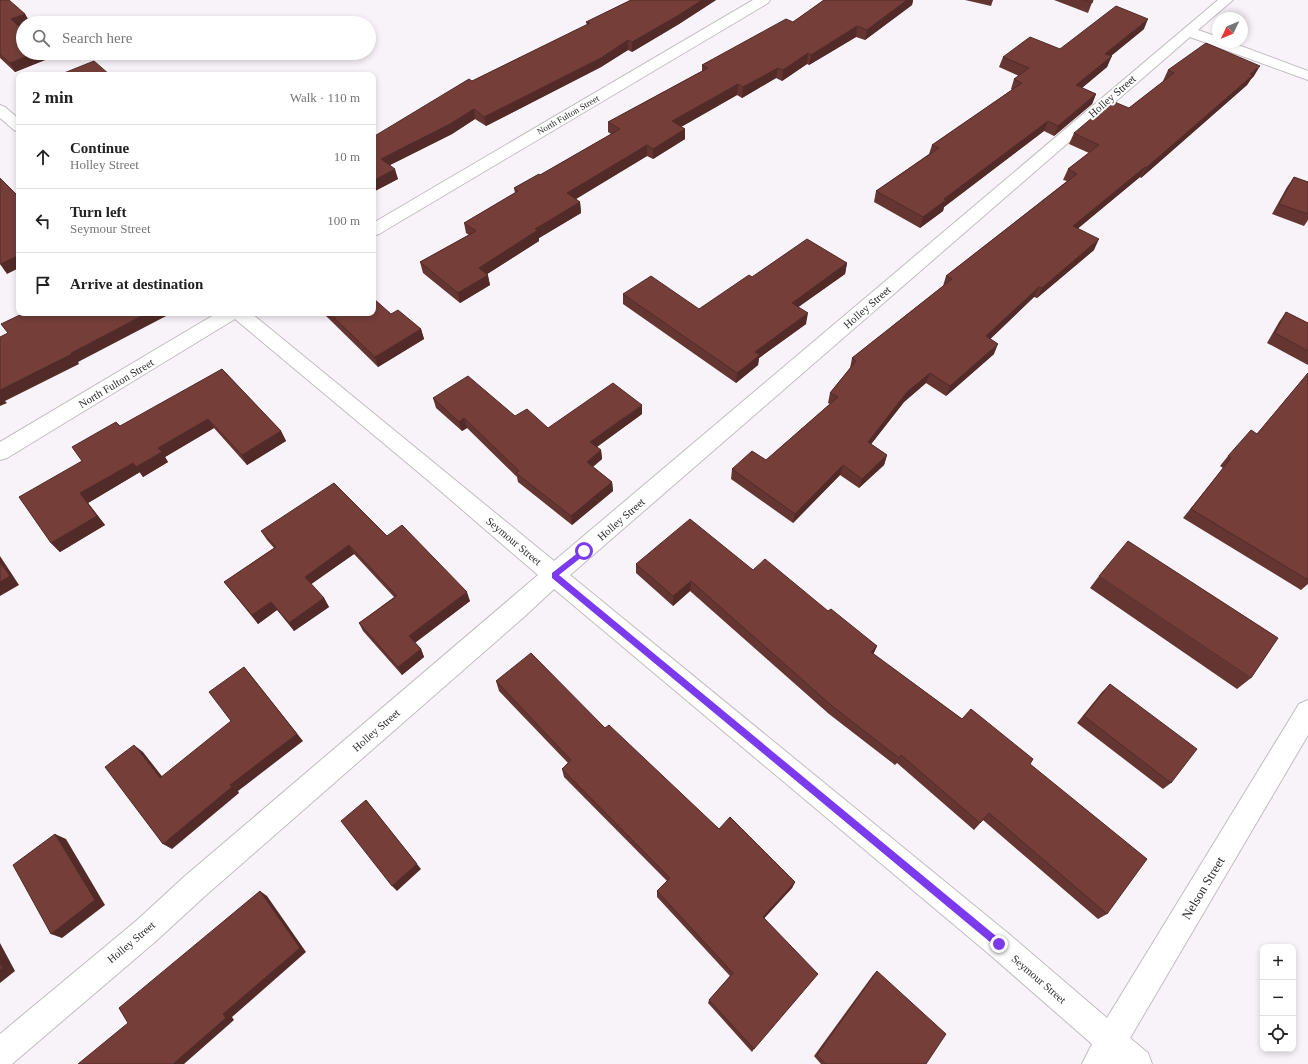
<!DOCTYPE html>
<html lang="en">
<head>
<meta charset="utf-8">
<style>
	:root { --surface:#fff; --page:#f2f2f2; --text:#222; --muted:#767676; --line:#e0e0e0 }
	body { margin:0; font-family:"Times New Roman",serif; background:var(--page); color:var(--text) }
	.controls { position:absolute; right:12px; bottom:12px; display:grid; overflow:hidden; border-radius:8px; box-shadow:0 2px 6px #0003 }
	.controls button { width:36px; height:36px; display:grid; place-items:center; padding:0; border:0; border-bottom:1px solid var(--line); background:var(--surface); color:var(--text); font:20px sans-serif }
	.compass { position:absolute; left:1212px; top:12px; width:36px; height:36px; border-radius:50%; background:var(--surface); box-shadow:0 2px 6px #0003; rotate:226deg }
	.stop { position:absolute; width:12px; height:12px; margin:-9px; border:3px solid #7c3aed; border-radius:50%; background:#fff }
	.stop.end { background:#7c3aed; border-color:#fff; box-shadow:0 1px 4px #0008 }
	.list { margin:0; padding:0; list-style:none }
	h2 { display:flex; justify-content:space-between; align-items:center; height:52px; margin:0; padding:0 16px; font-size:17px }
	h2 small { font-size:13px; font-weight:400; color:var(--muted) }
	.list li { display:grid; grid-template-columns:26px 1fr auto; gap:12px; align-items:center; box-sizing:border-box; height:64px; padding:0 16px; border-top:1px solid var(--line) }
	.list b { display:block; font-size:15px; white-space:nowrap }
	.list p { margin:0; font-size:13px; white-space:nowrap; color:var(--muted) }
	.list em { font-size:13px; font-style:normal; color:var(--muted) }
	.icon { flex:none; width:22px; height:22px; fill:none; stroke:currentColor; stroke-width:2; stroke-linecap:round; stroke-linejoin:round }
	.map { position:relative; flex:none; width:1308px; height:1064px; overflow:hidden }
	.search { position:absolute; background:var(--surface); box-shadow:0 2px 6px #0003; left:16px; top:16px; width:360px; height:44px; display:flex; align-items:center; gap:10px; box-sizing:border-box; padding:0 14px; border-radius:22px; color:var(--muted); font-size:15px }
	.panel { position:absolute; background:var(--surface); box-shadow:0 2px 6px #0003; left:16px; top:72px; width:360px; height:244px; border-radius:8px }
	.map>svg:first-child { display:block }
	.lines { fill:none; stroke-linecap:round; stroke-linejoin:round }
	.minor-casing { stroke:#c1bdc1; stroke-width:2 }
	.minor { fill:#fff; fill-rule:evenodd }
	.wall { fill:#653531 }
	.shaded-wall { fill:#522b28 }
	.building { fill:#753e39; stroke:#522b28 }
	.route { fill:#7c3aed }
	.labels { text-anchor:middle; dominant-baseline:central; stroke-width:4; stroke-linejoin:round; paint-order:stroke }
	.far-street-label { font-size:9px; fill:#2e2c2e; stroke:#fff }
	.street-label { font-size:11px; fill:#2e2c2e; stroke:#fff }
	.near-street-label { font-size:13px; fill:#2e2c2e; stroke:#fff }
</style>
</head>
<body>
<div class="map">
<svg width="1308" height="1064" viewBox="0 0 1308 1064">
	<rect width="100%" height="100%" fill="#f8f3f8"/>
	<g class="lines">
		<g class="minor-casing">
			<g id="minor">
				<path d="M753 0H770L768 3 379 234 373 236V223Z"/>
				<path d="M1218 0H1233L1198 30 1218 37V42H1230L1308 71V80L1190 37 570 575 1009 934 1107 1018 1299 704 1308 700V735L1130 1038 1148 1053 1152 1064H1082L1092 1044 989 954 554 589 525 616 205 896 156 941 12 1064H0V1034L136 921 185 876 538 575 430 482 235 319 7 458 0 460V442L217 313H251L554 561Z"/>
				<path d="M0 105 5 107 19 119V132L14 130 0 118Z"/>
			</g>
		</g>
		<use href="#minor" class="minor"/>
	</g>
	<g class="wall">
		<path d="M0 0 25 14 30 23H23V25L19 27 23 53H47L50 58 15 72 0 58Z"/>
		<path d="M631 0H716L679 24 632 52 628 50 601 67 486 126 475 119 452 134 390 165 398 179 373 192V137L472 81 587 25 586 22Z"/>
		<path d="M824 0H913L912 5 865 40 856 37 809 65 807 64 782 81 776 78 742 98 737 95 681 127 685 129V139L653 159 647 156 575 199 580 202 581 213 539 238V241L487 274 490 285 460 303 423 273 420 262 469 235 466 233 464 223 515 193 514 188 540 175 611 134 608 132V122L702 71V65L793 22Z"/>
		<path d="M965 0H993L991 6Z"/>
		<path d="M1054 0H1093L1088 13Z"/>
		<path d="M1144 29 1111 56 1107 67 1082 88 1096 94 1092 104 1054 136 1044 131 944 207 943 211 920 228 874 202 876 191 929 154 932 145 1012 90 1011 89 1014 79 1019 76 999 67 1003 57 1060 49Z"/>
		<path d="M1168 70 1254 76 1251 79 1247 85 1141 178 1140 177 1078 228 1094 250 1037 298 1034 297 990 339 994 354 946 396 926 383 904 402 871 444 887 455 884 465 859 488 840 475 793 523 731 479 732 469 766 460 830 404 828 403 830 393 850 368 852 358 943 286 946 276 1067 181 1063 180 1068 169 1089 153 1069 144 1074 133 1129 108 1164 81H1163Z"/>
		<path d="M1294 177 1308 182V220L1304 226 1272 214 1287 187Z"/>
		<path d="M847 263 845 274 798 307 806 324 759 358 758 365 736 383 623 304V294L699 309 752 277Z"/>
		<path d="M1286 312 1308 323V365L1267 343 1279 322Z"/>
		<path d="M323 313H373L421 329 424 339 378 367Z"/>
		<path d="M222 369 281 431 286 441 247 465 214 428 165 457 168 462 143 477 140 472 88 503 105 525 60 552 51 543 82 461Z"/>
		<path d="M1308 373V584L1301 590 1183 518 1223 468 1220 466 1228 456 1257 434Z"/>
		<path d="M433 398 515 416 548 428 642 414 597 447 601 450 602 459 593 467 612 482 613 491 572 525 518 482 517 477 467 428 462 431 436 408Z"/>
		<path d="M261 531 387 536 470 601 415 643 421 649 424 657 402 675 363 631 359 623 394 597 354 554 311 584 324 598 329 607 294 631 277 610 258 624 224 582 274 548 267 540Z"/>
		<path d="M636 564 753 570 828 611 877 646 873 654 962 719 1030 764 1107 914 1098 919 983 820 974 830 897 763 895 765 829 714 690 591 673 606 636 573Z"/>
		<path d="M1099 576 1251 678 1237 689 1090 588Z"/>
		<path d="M496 681 605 728 719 829 795 882 792 888 764 918 754 1049 752 1052 708 1003 709 1000 730 976 657 897V891L667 881 564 777 562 769 568 763 499 691Z"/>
		<path d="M1110 684 1171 783 1163 789 1077 723 1102 692Z"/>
		<path d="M877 971 926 1064H821L814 1056 873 975Z"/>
	</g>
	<g class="shaded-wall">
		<path d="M702 0H716L679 24 632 52V42Z"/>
		<path d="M907 0H913L912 5 865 40 867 30Z"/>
		<path d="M25 14 30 23H23V25L16 28 11 19Z"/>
		<path d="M1148 19 1144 29 1101 64 1105 54Z"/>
		<path d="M857 26 856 37 809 65 811 55Z"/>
		<path d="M628 40V50L601 67 486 126 484 117Z"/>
		<path d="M35 53H47L50 58 15 72 10 63Z"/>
		<path d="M808 53 807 64 782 81 783 70Z"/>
		<path d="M1112 56 1107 67 1072 96 1076 85Z"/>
		<path d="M1260 66 1254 76 1251 79 1247 85 1141 178 1146 168 1250 74Z"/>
		<path d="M778 68 776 78 742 98 743 87Z"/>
		<path d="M738 84 737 95 672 132V121Z"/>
		<path d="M1096 94 1092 104 1054 136 1058 126Z"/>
		<path d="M474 109 475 119 452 134 384 168 381 159Z"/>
		<path d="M1048 121 1044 131 944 207 943 211 920 228 923 217 944 199Z"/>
		<path d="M685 129V139L653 159V149Z"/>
		<path d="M647 145V156L568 204 567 193Z"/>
		<path d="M1145 167 1140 177 1069 236 1073 226Z"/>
		<path d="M395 169 398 179 373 192V181Z"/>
		<path d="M580 202 581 213 539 238V241L481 278 479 268 535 229Z"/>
		<path d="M1099 239 1094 250 1037 298 1042 288Z"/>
		<path d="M19 255V268L7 274 0 264Z"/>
		<path d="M847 263 845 274 790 313 792 303Z"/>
		<path d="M488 275 490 285 460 303 458 293Z"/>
		<path d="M1039 287 1034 297 982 347 986 336Z"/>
		<path d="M147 313H169L170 314 78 362 79 364 5 401 7 403 0 406V390Z"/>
		<path d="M808 313 806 324 759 358 758 365 736 383 737 373 755 352Z"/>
		<path d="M421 329 424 339 378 367 375 357Z"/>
		<path d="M998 344 994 354 946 396 950 386Z"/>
		<path d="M930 373 926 383 904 402 865 452 868 442 907 392Z"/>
		<path d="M642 405V414L591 451 590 442Z"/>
		<path d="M464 418 467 428 462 431 459 422Z"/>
		<path d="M208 419 214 428 165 457 168 462 143 477 136 467 158 448Z"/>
		<path d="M281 431 286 441 247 465 242 455Z"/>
		<path d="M601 450 602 459 587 471V462Z"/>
		<path d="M887 455 884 465 859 488 862 479Z"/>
		<path d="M133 463 140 472 88 503 105 525 60 552 51 543 80 493Z"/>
		<path d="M843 465 840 475 793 523 795 514Z"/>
		<path d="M612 482 613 491 572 525 571 516Z"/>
		<path d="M349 545 354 554 310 585 305 577Z"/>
		<path d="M0 556 19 585 0 596Z"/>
		<path d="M691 581 690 591 673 606V596Z"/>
		<path d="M467 592 470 601 413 644 409 636Z"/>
		<path d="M324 598 329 607 294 631 289 623Z"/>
		<path d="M271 602 277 610 258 624 252 615Z"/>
		<path d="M877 646 873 655 871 652Z"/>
		<path d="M421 649 424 657 402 675 398 667Z"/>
		<path d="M244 667 303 741 238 791 239 793 172 849 163 844 230 785Z"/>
		<path d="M134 745 143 752 168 784 160 778Z"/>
		<path d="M366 800 421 869 397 891 392 886Z"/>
		<path d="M55 834 66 839 105 905 62 938 51 934Z"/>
		<path d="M795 882 792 888 760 923 763 917Z"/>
		<path d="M260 891 267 896 306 952 232 1017 234 1020 184 1064H173L223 1014Z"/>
		<path d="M0 943 15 971 0 983Z"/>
	</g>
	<g class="building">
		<path d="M0 0H9L25 14 11 19 23 30V53H35L10 63 0 54Z"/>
		<path d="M631 0H702L679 15 632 42 628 40 601 58 484 117 474 109 450 124 381 159 395 169 373 181V137L469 79 472 81 590 23 586 22Z"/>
		<path d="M824 0H907L867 30 857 26 811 55 808 53 783 70 778 68 743 87 738 84 672 121 685 129 653 149 647 145 567 193 580 202 535 229 538 230 479 268 488 275 458 293 420 262 476 231 464 223 518 191 514 188 539 174 540 175 620 129 608 122 708 68 702 65 786 19 793 22Z"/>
		<path d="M1084 0H1093L1092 3Z"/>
		<path d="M1116 6 1148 19 1105 54 1112 56 1076 85 1096 94 1058 126 1048 121 944 199 946 200 923 217 876 191 939 148 932 145 1022 83 1014 79 1029 68 1003 57 1030 37 1060 49Z"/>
		<path d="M1206 43 1260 66 1250 74 1253 75 1146 168 1145 167 1073 226 1099 239 1042 288 1039 287 986 336 998 344 950 386 930 373 907 392 868 442 887 455 862 479 843 465 795 514 732 469 752 451 766 460 838 397 830 393 856 361 852 358 952 279 946 276 1077 174 1068 169 1099 145 1074 133 1112 101 1129 108 1174 73 1168 70Z"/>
		<path d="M94 61 110 75H59Z"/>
		<path d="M1294 177 1308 182V214L1279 204Z"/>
		<path d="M0 178 19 197V255L0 264Z"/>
		<path d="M807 239 847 263 792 303 808 313 755 352 760 355 737 373 623 294 651 276 699 309 749 275 752 277Z"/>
		<path d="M373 298 391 314 398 310 421 329 375 357 329 313H373Z"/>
		<path d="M1286 312 1308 323V351L1275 333Z"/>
		<path d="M24 313H147L71 353 72 354 0 390V337L8 333 1 324Z"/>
		<path d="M222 369 281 431 242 455 208 419 158 448 162 452 136 467 133 463 80 493 97 516 51 543 19 497 82 461 72 447 116 422 120 426Z"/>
		<path d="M1308 373V580L1191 509 1231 458 1228 456 1251 430 1257 434Z"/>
		<path d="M468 376 515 416 527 409 548 428 613 383 642 405 590 442 601 450 587 462 612 482 571 516 516 473 519 471 464 418 459 422 433 398Z"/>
		<path d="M334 483 387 536 402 525 467 592 409 636 421 649 398 667 359 623 397 596 349 545 305 577 324 598 289 623 271 602 252 615 224 582 276 547 261 531Z"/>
		<path d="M690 519 753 570 765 559 828 611 831 609 877 646 871 652 962 719 971 709 1033 759 1030 764 1147 859 1107 914 989 813 980 823 901 755 899 758 832 706 691 581 673 596 636 564Z"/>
		<path d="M1128 541 1278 638 1251 678 1099 576Z"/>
		<path d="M0 562 10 576 0 582Z"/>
		<path d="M531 653 605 728 609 725 719 829 730 817 795 882 763 917 818 974 754 1049 709 1000 733 973 657 891 670 878 562 769 571 760 496 681Z"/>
		<path d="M244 667 297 734 230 785 232 787 163 844 105 767 134 745 160 778 231 721 209 692Z"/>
		<path d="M1110 684 1197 749 1171 783 1084 716Z"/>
		<path d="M366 800 417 864 392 886 341 821Z"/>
		<path d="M55 834 95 900 51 934 13 865Z"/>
		<path d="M260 891 300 948 223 1014 226 1018 173 1064H78L128 1023 119 1008Z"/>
		<path d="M0 963 3 968 0 970Z"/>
		<path d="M877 971 946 1034 926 1064H826L817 1055Z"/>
	</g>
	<path class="route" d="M584 548 588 551 587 553 559 575 1002 941 1003 944 1002 947 999 949 996 947 552 578V573Z"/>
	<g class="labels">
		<g class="far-street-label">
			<text transform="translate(568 115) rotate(-30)">North Fulton Street</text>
		</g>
		<g class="street-label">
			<text transform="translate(1112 96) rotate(-41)">Holley Street</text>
			<text transform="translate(867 307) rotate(-41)">Holley Street</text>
			<text transform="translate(116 383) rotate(-31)">North Fulton Street</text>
			<text transform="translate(621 519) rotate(-41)">Holley Street</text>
			<text transform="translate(514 541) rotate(40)">Seymour Street</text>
			<text transform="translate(376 730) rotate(-41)">Holley Street</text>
			<text transform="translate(131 942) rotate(-40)">Holley Street</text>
			<text transform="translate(1039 979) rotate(41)">Seymour Street</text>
		</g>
		<g class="near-street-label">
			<text transform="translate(1203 888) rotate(-59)">Nelson Street</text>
		</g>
	</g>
</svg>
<div class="controls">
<button>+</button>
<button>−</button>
<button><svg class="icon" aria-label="locate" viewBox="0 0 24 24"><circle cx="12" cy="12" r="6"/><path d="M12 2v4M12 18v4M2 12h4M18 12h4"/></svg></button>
</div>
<svg class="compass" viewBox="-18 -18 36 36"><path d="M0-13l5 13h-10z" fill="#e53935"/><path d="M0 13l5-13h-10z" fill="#767676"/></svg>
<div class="stop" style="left:584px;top:551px"></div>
<div class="stop end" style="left:999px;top:944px"></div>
<div class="search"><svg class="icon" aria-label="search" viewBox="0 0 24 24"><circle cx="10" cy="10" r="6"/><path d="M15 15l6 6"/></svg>Search here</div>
<section class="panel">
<h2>2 min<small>Walk · 110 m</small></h2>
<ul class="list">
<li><svg class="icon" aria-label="ahead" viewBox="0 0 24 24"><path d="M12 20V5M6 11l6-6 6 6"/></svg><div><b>Continue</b><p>Holley Street</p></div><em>10 m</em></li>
<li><svg class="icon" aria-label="left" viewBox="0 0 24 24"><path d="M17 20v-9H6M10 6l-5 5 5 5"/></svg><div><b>Turn left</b><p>Seymour Street</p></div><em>100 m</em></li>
<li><svg class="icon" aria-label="arrive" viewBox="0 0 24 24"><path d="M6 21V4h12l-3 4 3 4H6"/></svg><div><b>Arrive at destination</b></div></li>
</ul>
</section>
</div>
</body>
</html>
